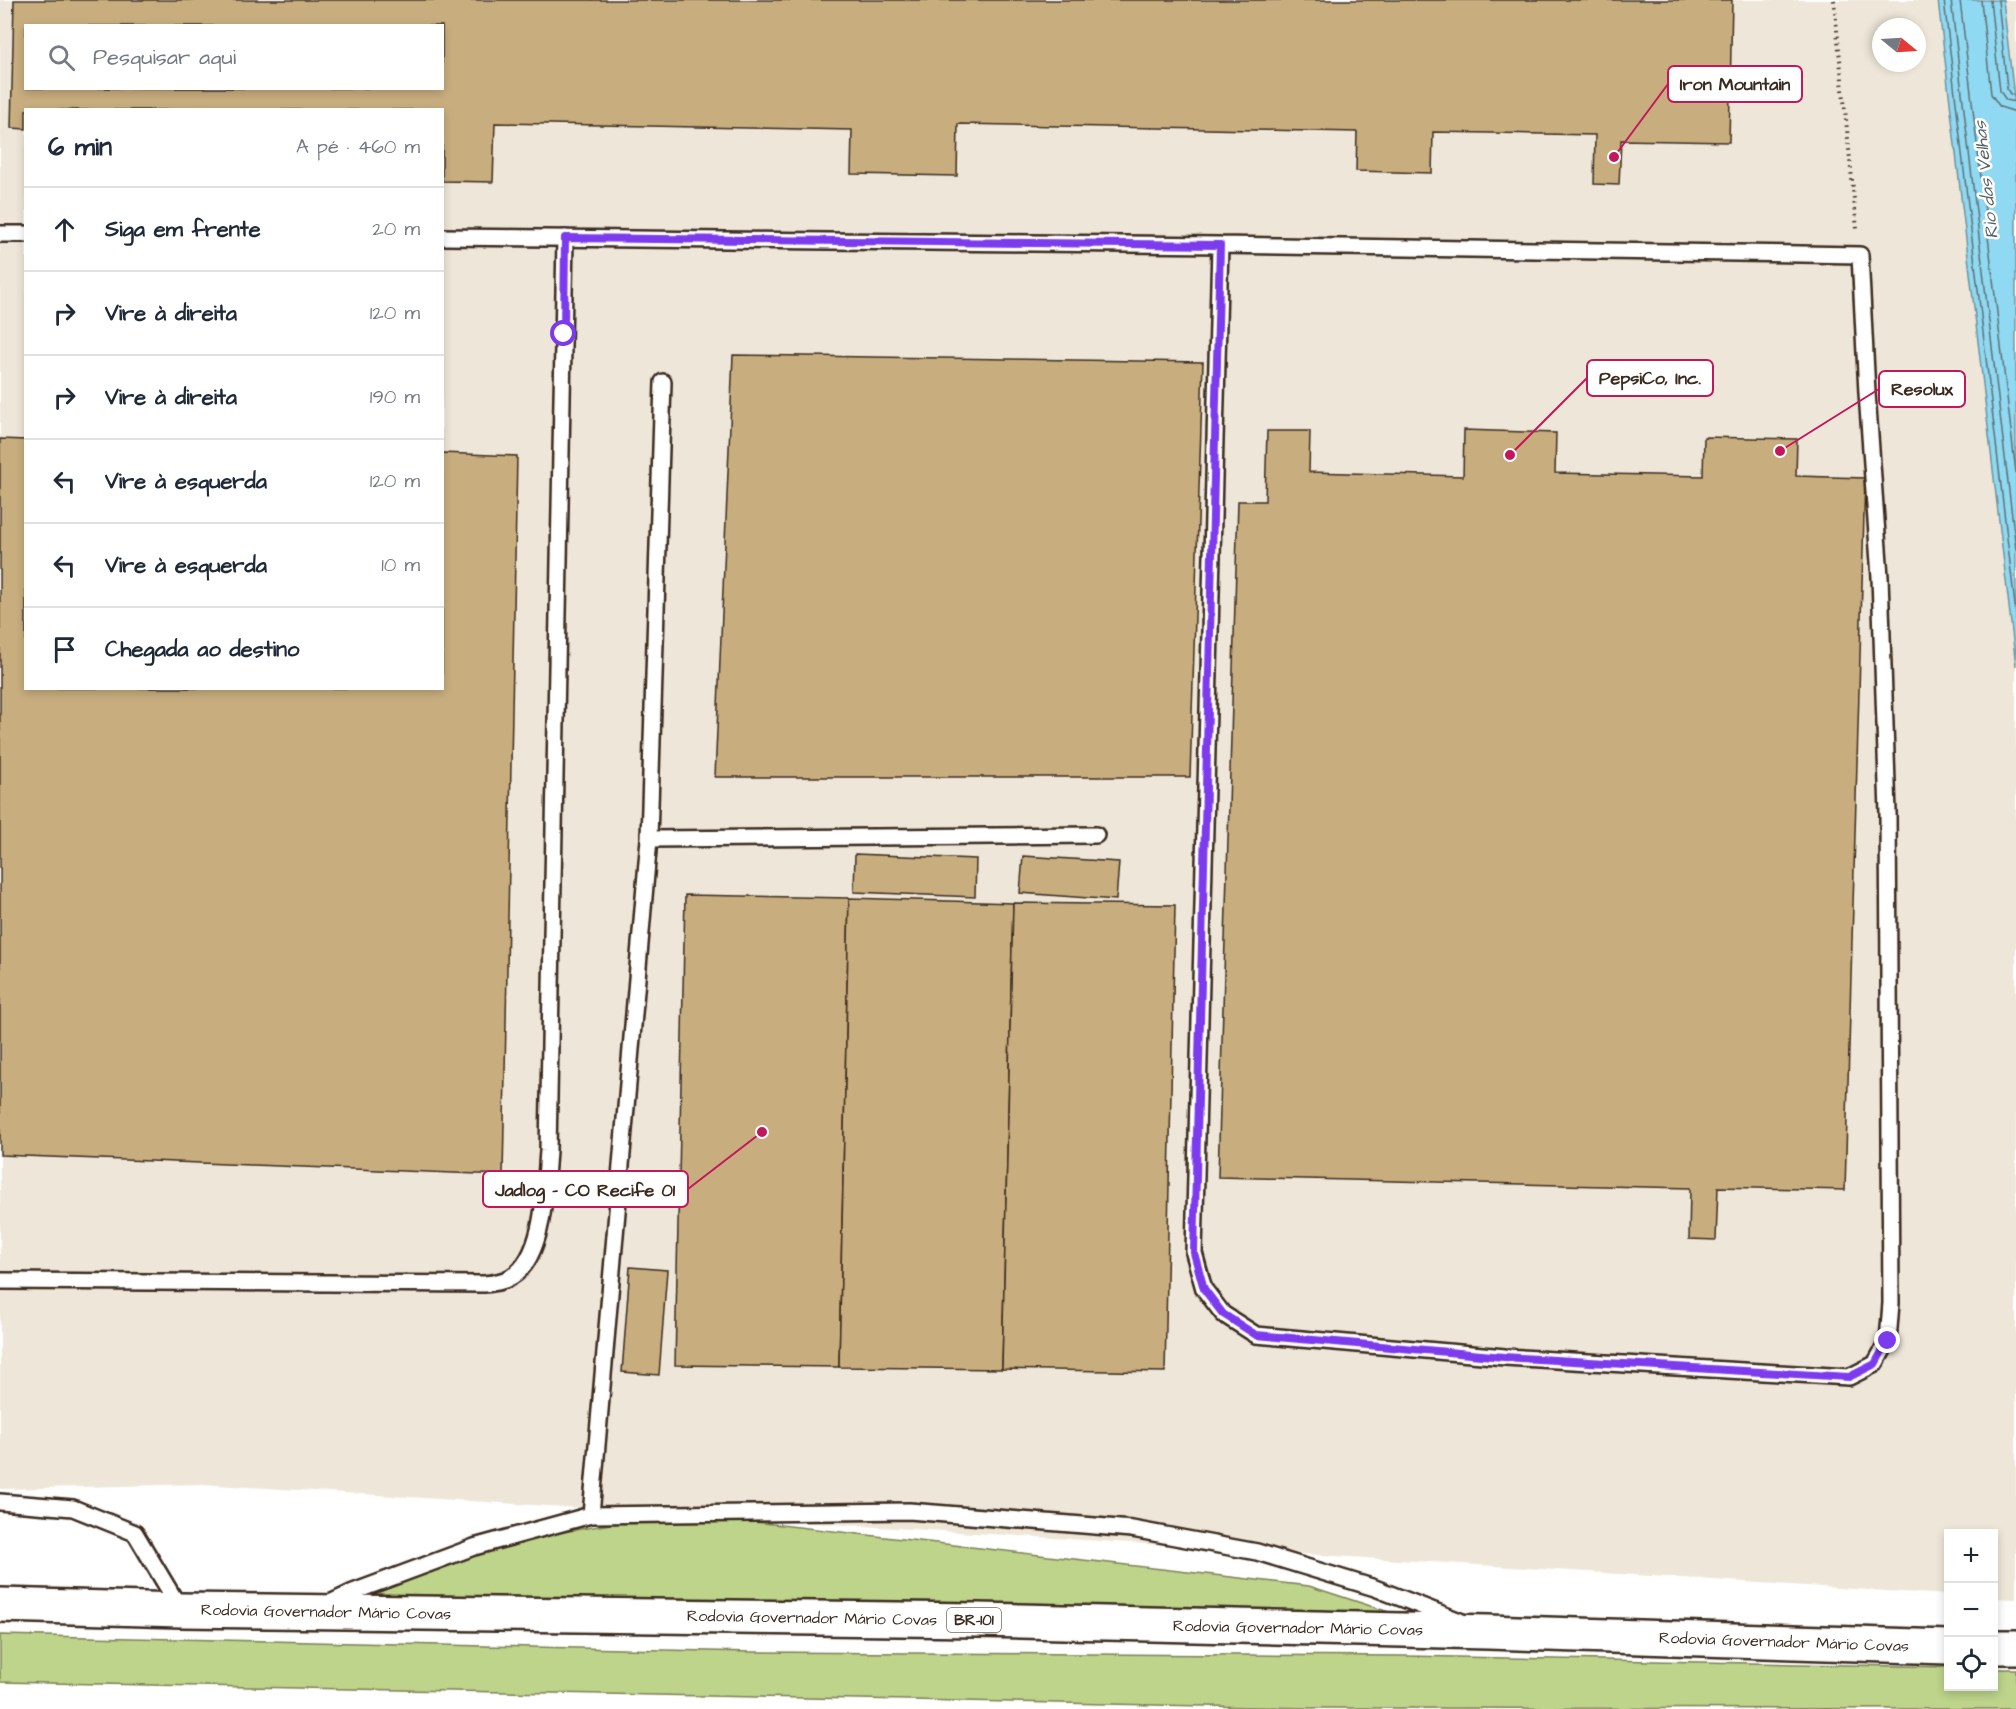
<!DOCTYPE html>
<html lang="pt">
<head>
<meta charset="utf-8">
<style>
	:root { --surface:#fff; --page:#f6f6f7; --text:#1f2937; --muted:#747a83; --line:#e0e1e3 }
	body { margin:0; font-family:"Architects Daughter",sans-serif; background:var(--page); color:var(--text) }
	.controls { position:absolute; right:18px; bottom:18px; display:grid; overflow:hidden; border-radius:0px; box-shadow:0 3px 9px #0003 }
	.controls button { width:54px; height:54px; display:grid; place-items:center; padding:0; border:0; border-bottom:2px solid var(--line); background:var(--surface); color:var(--text); font:30px sans-serif }
	.compass { position:absolute; left:1872px; top:18px; width:54px; height:54px; border-radius:50%; background:var(--surface); box-shadow:0 3px 9px #0003; rotate:108deg }
	.stop { position:absolute; width:18px; height:18px; margin:-14px; border:4px solid #7c3aed; border-radius:50%; background:#fff }
	.stop.end { background:#7c3aed; border-color:#fff; box-shadow:0 2px 6px #0008 }
	.list { margin:0; padding:0; list-style:none }
	h2 { display:flex; justify-content:space-between; align-items:center; height:78px; margin:0; padding:0 24px; font-size:26px }
	h2 small { font-size:20px; font-weight:400; color:var(--muted) }
	.list li { display:grid; grid-template-columns:39px 1fr auto; gap:18px; align-items:center; box-sizing:border-box; height:84px; padding:0 24px; border-top:2px solid var(--line) }
	.list b { display:block; font-size:22px; white-space:nowrap }
	.list em { font-size:20px; font-style:normal; color:var(--muted) }
	.icon { flex:none; width:33px; height:33px; fill:none; stroke:currentColor; stroke-width:2; stroke-linecap:round; stroke-linejoin:round }
	.map { position:relative; flex:none; width:2016px; height:1709px; overflow:hidden }
	.search { position:absolute; background:var(--surface); box-shadow:0 3px 9px #0003; left:24px; top:24px; width:420px; height:66px; display:flex; align-items:center; gap:15px; box-sizing:border-box; padding:0 21px; border-radius:0px; color:var(--muted); font-size:22px }
	.panel { position:absolute; background:var(--surface); box-shadow:0 3px 9px #0003; left:24px; top:108px; width:420px; height:582px; border-radius:0px }
	.map>svg:first-child { display:block }
	.built { fill:#eee7d9; fill-rule:evenodd }
	.green { fill:#bdd48a; stroke:#7c7f54; stroke-width:1.5 }
	.water { fill:#90d9f2; stroke:#6e939d; stroke-width:1.5 }
	.lines { fill:none; stroke-linecap:round; stroke-linejoin:round }
	.shore { stroke:#5d7073; stroke-width:1.5 }
	.building { fill:#c8ae7f; stroke:#3b2a1e; stroke-width:1.5; fill-rule:evenodd }
	.lane-casing { stroke:#3b2a1e; stroke-width:20 }
	.highway-casing { stroke:#3b2a1e; stroke-width:38 }
	.path { stroke:#3b2a1e; stroke-width:4; stroke-dasharray:1.5 4.5; stroke-linecap:butt }
	.lane { stroke:#fff; stroke-width:15 }
	.highway { stroke:#fff; stroke-width:33 }
	.route { stroke:#7c3aed; stroke-width:8 }
	.labels { text-anchor:middle; dominant-baseline:central; stroke-width:5; stroke-linejoin:round; paint-order:stroke }
	.shield { fill:#fff; stroke:#766a62; stroke-width:1.5 }
	.shield-label { font-size:15px; font-weight:bold; fill:#3b2a1e }
	.street-label { font-size:16px; fill:#3b2a1e; stroke:#fff }
	.water-label { font-size:18px; font-style:italic; fill:#545f5e; stroke:#fff }
	.leader { fill:none; stroke:#c2185b; stroke-width:2 }
	.callout-dot { fill:#c2185b; stroke:#fff; stroke-width:2 }
	.callout { fill:#fff; stroke:#c2185b; stroke-width:2 }
	.callout-label { font-size:18px; text-anchor:middle; font-weight:bold; fill:#3b2a1e }
</style>
</head>
<body>
<div class="map">
<svg width="2016" height="1709" viewBox="0 0 2016 1709">
	<rect width="100%" height="100%" fill="#fff"/>
	<filter id="ink" filterUnits="userSpaceOnUse"><feTurbulence type="fractalNoise" baseFrequency=".0167" numOctaves="2"/><feDisplacementMap in="SourceGraphic" scale="12" xChannelSelector="R" yChannelSelector="G"/><feConvolveMatrix kernelMatrix="1 2 1 2 8 2 1 2 1" color-interpolation-filters="sRGB"/></filter>
	<g filter="url(#ink)">
		<path class="built" d="M0 0H2016V1599L1994 1598V1534H1948V1595L202 1484 0 1489ZM26 26H442V88H26ZM1881 27H1917V63H1881ZM26 110H442V688H26Z"/>
		<g class="green">
			<path d="M676 1513 1309 1586 1429 1625 345 1604 474 1547Z"/>
			<path d="M0 1635 752 1652 1405 1656 1948 1667V1686H1994V1669H2016V1709L1310 1708 0 1682Z"/>
		</g>
		<path class="water" d="M1938 0H2003L2016 115V666Z"/>
		<g class="lines">
			<g class="shore">
				<path d="M1944 0 2016 614"/>
				<path d="M1951 0 2016 550"/>
				<path d="M1960 0 2016 473"/>
				<path d="M1981 0 1991 94 2000 107 2016 112"/>
				<path d="M1990 0 2000 91 2006 100 2016 102"/>
				<path d="M1998 0 2007 89 2010 94 2016 95"/>
			</g>
		</g>
		<g class="building">
			<path d="M14 0H1732L1729 142 1621 140 1619 185 1594 184 1595 135 1433 132 1432 173 1356 171 1357 132 958 124 957 176 851 174 852 130 495 123 493 182 442 181V110H26V129L11 128ZM26 26H442V88H26Z"/>
			<path d="M733 355 1203 362 1190 777H715Z"/>
			<path d="M1464 430 1556 433 1555 473 1703 476 1704 437 1797 439 1796 476 1865 478 1845 1190 1718 1187 1716 1240 1689 1239 1690 1188 1218 1177 1238 501H1265L1267 431H1310L1309 472 1463 476Z"/>
			<path d="M0 439 26 440V688H442V453L517 456 503 1175 0 1155Z"/>
			<path d="M855 854 976 859 975 897 854 892Z"/>
			<path d="M1023 856 1119 862 1116 900 1020 893Z"/>
			<path d="M685 895 849 898 839 1367 675 1365Z"/>
			<path d="M849 898 1013 903 1002 1369 839 1367Z"/>
			<path d="M1013 903 1175 905 1165 1372 1002 1369Z"/>
			<path d="M630 1267 667 1270 659 1375 622 1372Z"/>
		</g>
		<g class="lines">
			<g class="lane-casing">
				<g id="lane">
					<path d="M0 234H26"/>
					<path d="M442 237 1220 245 1860 255 1867 393 1880 577 1888 813 1891 1303 1888 1341 1875 1364 1849 1377 1505 1357 1256 1335 1223 1314 1204 1289 1194 1253 1220 245"/>
					<path d="M649 839 1096 835"/>
					<path d="M0 1281 484 1284C494 1283 503 1282 511 1277 545 1257 545 1187 548 1151L565 238"/>
					<path d="M0 1502 73 1508 135 1533 181 1610"/>
					<path d="M591 1515 649 839 663 382"/>
					<path d="M328 1604 353 1592 474 1547 591 1515 909 1511 1132 1529 1257 1552 1375 1588 1460 1621"/>
				</g>
			</g>
			<g class="highway-casing">
				<g id="highway">
					<path d="M0 1605 181 1610 978 1620 1488 1632 1948 1647"/>
					<path d="M1994 1647H2016"/>
				</g>
			</g>
			<path class="path" d="M1834 0 1857 229"/>
			<use href="#lane" class="lane"/>
			<use href="#highway" class="highway"/>
		</g>
	</g>
	<g class="lines" filter="url(#ink)">
		<path class="route" d="M564 334 565 238 1220 245 1194 1253 1204 1289 1223 1314 1256 1335 1504 1357 1849 1377 1875 1364 1888 1341"/>
	</g>
	<g class="labels">
		<rect class="shield" x="947" y="1608" width="54" height="24" rx="4.5"/>
		<g class="shield-label">
			<text x="974" y="1620">BR-101</text>
		</g>
		<g class="street-label">
			<text transform="translate(326 1612) rotate(1)">Rodovia Governador Mário Covas</text>
			<text transform="translate(812 1618) rotate(1)">Rodovia Governador Mário Covas</text>
			<text transform="translate(1298 1628) rotate(1)">Rodovia Governador Mário Covas</text>
			<text transform="translate(1784 1642) rotate(2)">Rodovia Governador Mário Covas</text>
		</g>
		<g class="water-label">
			<text transform="translate(1986 180) rotate(-96)">Rio das Velhas</text>
		</g>
	</g>
	<path class="leader" d="M1614 157L1668 84M1510 455L1587 378M1780 451L1879 389M762 1132L688 1189"/>
	<g class="callout-dot">
		<circle cx="1614" cy="157" r="6"/>
		<circle cx="1510" cy="455" r="6"/>
		<circle cx="1780" cy="451" r="6"/>
		<circle cx="762" cy="1132" r="6"/>
	</g>
	<g class="callout">
		<rect x="1668" y="66" width="134" height="36" rx="6"/>
		<rect x="1587" y="360" width="126" height="36" rx="6"/>
		<rect x="1879" y="371" width="86" height="36" rx="6"/>
		<rect x="483" y="1171" width="205" height="36" rx="6"/>
	</g>
	<g class="callout-label">
		<text x="1735" y="90">Iron Mountain</text>
		<text x="1650" y="384">PepsiCo, Inc.</text>
		<text x="1922" y="395">Resolux</text>
		<text x="585" y="1196">Jadlog - CO Recife 01</text>
	</g>
</svg>
<div class="controls">
<button>+</button>
<button>−</button>
<button><svg class="icon" aria-label="locate" viewBox="0 0 24 24"><circle cx="12" cy="12" r="6"/><path d="M12 2v4M12 18v4M2 12h4M18 12h4"/></svg></button>
</div>
<svg class="compass" viewBox="-18 -18 36 36"><path d="M0-13l5 13h-10z" fill="#e53935"/><path d="M0 13l5-13h-10z" fill="#747a83"/></svg>
<div class="stop" style="left:564px;top:334px"></div>
<div class="stop end" style="left:1888px;top:1341px"></div>
<div class="search"><svg class="icon" aria-label="search" viewBox="0 0 24 24"><circle cx="10" cy="10" r="6"/><path d="M15 15l6 6"/></svg>Pesquisar aqui</div>
<section class="panel">
<h2>6 min<small>A pé · 460 m</small></h2>
<ul class="list">
<li><svg class="icon" aria-label="ahead" viewBox="0 0 24 24"><path d="M12 20V5M6 11l6-6 6 6"/></svg><div><b>Siga em frente</b></div><em>20 m</em></li>
<li><svg class="icon" aria-label="right" viewBox="0 0 24 24"><path d="M7 20v-9h11M14 6l5 5-5 5"/></svg><div><b>Vire à direita</b></div><em>120 m</em></li>
<li><svg class="icon" aria-label="right" viewBox="0 0 24 24"><path d="M7 20v-9h11M14 6l5 5-5 5"/></svg><div><b>Vire à direita</b></div><em>190 m</em></li>
<li><svg class="icon" aria-label="left" viewBox="0 0 24 24"><path d="M17 20v-9H6M10 6l-5 5 5 5"/></svg><div><b>Vire à esquerda</b></div><em>120 m</em></li>
<li><svg class="icon" aria-label="left" viewBox="0 0 24 24"><path d="M17 20v-9H6M10 6l-5 5 5 5"/></svg><div><b>Vire à esquerda</b></div><em>10 m</em></li>
<li><svg class="icon" aria-label="arrive" viewBox="0 0 24 24"><path d="M6 21V4h12l-3 4 3 4H6"/></svg><div><b>Chegada ao destino</b></div></li>
</ul>
</section>
</div>
</body>
</html>
